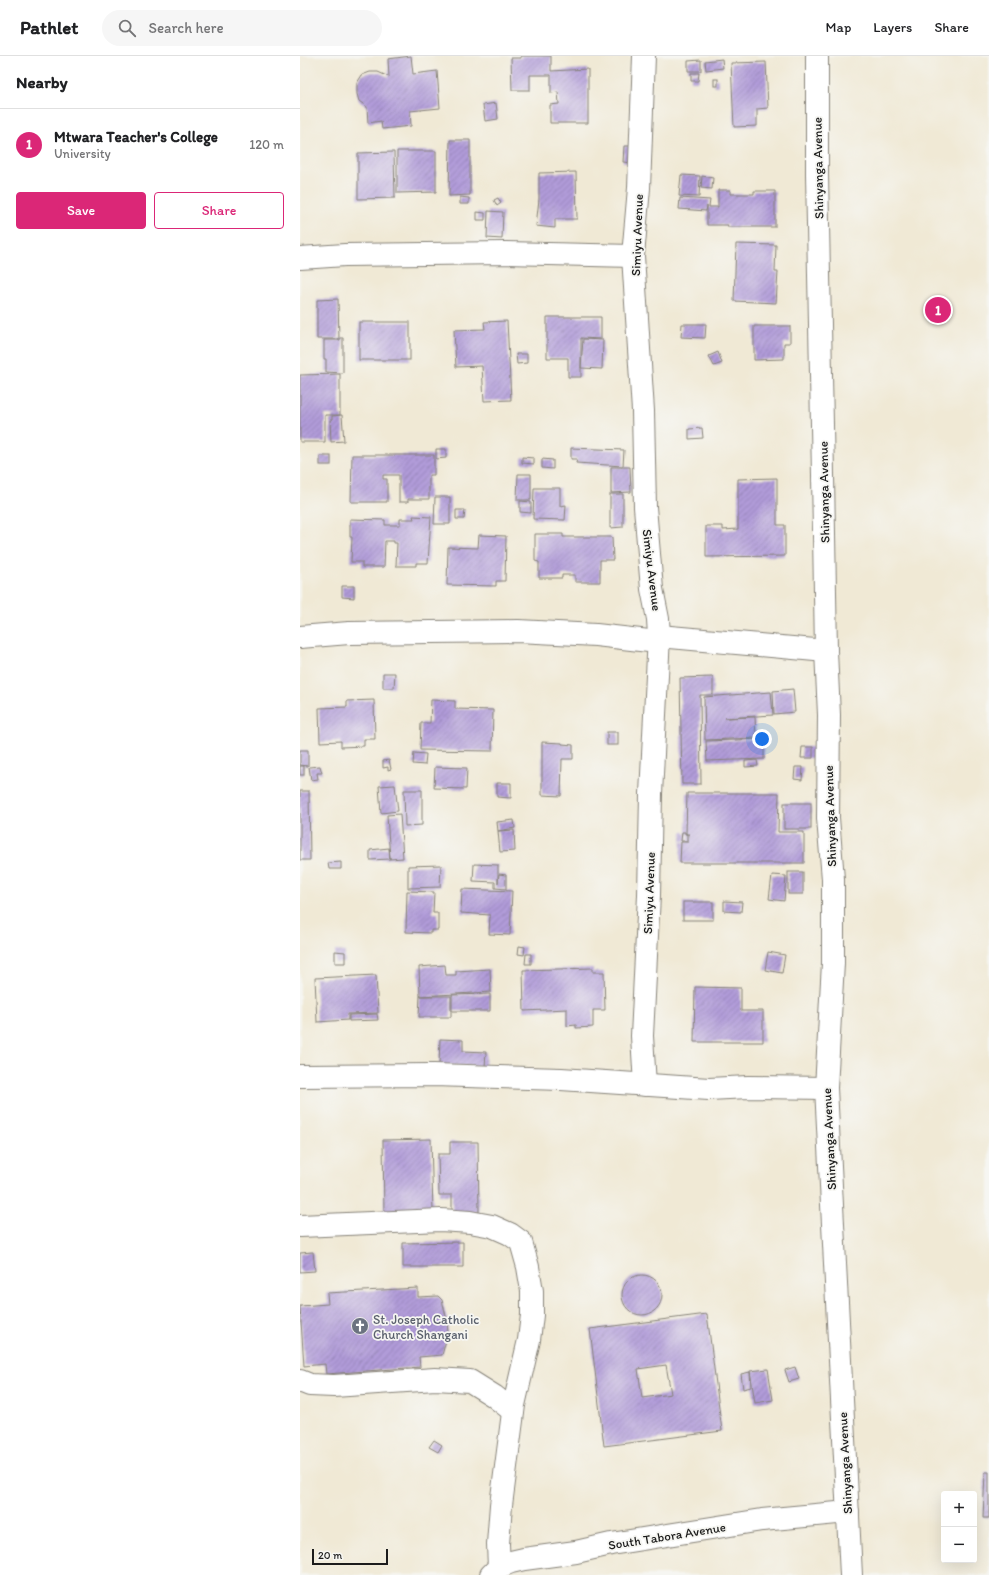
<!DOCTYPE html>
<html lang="en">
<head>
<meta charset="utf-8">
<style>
	:root { --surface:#fff; --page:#f6f6f6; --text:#202124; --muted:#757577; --line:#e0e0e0; --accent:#db2777 }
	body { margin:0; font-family:Itim,sans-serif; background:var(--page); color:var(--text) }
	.controls { position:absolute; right:12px; bottom:12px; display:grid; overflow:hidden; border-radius:4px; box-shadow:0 4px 16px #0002 }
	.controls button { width:36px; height:36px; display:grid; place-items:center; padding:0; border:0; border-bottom:1px solid var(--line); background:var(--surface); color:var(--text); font:20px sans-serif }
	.scale { position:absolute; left:12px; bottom:10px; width:76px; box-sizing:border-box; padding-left:4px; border:2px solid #1c1c1c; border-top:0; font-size:11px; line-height:14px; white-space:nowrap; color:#1c1c1c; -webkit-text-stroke:3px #f6f6f2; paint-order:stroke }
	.you { position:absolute; left:462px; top:683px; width:14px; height:14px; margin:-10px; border:3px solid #fff; border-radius:50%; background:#1a73e8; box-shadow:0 0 0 6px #1a73e833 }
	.badge { display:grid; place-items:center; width:26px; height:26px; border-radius:50%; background:var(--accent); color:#fff; font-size:13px; font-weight:700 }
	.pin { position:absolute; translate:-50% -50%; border:2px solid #fff; box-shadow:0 1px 4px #0006 }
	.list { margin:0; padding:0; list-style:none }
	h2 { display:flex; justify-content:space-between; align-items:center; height:52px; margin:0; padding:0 16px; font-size:17px }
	h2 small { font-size:13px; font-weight:400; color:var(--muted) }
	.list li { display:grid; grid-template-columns:26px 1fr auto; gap:12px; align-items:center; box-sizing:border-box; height:72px; padding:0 16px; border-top:1px solid var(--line) }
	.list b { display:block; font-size:15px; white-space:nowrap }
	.list p { margin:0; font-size:13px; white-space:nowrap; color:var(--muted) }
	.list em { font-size:13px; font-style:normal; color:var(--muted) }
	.actions { display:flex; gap:8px; padding:12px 16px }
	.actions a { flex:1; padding:9px 0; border:1px solid var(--accent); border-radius:4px; text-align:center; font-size:14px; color:var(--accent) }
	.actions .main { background:var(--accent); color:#fff }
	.icon { flex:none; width:22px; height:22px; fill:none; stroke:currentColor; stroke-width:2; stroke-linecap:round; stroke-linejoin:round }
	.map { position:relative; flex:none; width:689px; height:1519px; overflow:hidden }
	header { display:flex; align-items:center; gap:24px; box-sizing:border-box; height:56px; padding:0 20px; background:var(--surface); border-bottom:1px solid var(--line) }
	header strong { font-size:19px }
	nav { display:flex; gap:22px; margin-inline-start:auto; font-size:14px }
	.search { width:280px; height:36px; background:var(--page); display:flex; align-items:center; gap:10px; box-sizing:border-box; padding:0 14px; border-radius:22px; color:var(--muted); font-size:15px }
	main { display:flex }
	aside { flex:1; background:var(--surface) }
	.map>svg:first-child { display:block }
	.building { fill:url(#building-hatch); fill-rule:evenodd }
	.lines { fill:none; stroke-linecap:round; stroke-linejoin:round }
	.minor-casing { stroke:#868278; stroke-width:24 }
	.minor { stroke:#fff; stroke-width:22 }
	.labels { text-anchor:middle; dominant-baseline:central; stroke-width:3.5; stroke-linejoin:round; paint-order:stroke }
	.street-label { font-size:13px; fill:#1c1c1c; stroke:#f6f6f2 }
	.worship-label { font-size:13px; fill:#5b616d; stroke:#f6f6f2; text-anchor:start }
</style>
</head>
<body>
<header>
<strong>Pathlet</strong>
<div class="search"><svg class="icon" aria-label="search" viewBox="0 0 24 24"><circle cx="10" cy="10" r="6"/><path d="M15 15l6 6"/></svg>Search here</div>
<nav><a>Map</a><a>Layers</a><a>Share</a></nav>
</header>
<main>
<aside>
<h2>Nearby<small></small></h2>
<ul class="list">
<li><span class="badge">1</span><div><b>Mtwara Teacher's College</b><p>University</p></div><em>120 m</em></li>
</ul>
<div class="actions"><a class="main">Save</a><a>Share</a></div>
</aside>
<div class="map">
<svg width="689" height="1519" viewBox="0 0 689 1519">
	<defs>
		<pattern id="building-hatch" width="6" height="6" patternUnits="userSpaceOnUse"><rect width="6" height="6" fill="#b19bd9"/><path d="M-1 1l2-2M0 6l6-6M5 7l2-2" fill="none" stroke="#8f7eaf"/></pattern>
	</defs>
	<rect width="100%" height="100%" fill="#f6f6f2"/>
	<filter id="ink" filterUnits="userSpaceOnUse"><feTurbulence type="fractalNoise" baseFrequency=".025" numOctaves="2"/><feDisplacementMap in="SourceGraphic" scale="8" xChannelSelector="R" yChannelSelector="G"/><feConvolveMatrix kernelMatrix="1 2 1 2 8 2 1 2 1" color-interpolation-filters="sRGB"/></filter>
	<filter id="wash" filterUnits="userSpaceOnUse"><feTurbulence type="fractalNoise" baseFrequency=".012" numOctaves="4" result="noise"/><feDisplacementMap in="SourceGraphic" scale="16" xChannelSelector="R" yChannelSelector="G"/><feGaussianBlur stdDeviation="0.9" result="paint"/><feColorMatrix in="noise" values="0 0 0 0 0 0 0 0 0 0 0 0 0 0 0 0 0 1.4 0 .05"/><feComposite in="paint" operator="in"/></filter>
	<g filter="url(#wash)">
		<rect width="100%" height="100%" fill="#f0e9d5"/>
		<g id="blocks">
			<g class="building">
				<path d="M111 0 113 18 137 15 140 52 110 55 111 70 82 73 81 65 68 67 67 51 59 45 57 38V27L62 19 70 16H78L89 21 88 3Z"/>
				<path d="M221 0H251V15L288 13V67H250V49L259 48 258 36 251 37V19H230V34H212L211 2H221Z"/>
				<path d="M422 3 423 12 406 14 405 5Z"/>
				<path d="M401 4V15H388V5Z"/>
				<path d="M466 6 468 52 457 53V70L434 71 431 7Z"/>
				<path d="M391 17H399L398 25H391Z"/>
				<rect x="414" y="23" width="4" height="7"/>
				<path d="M196 47 198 63 185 65 183 49Z"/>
				<path d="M150 84H170V139L149 140Z"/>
				<path d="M324 90H335L334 107 323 106Z"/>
				<path d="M97 95H136V136L97 137Z"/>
				<path d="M94 96 95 142 58 143V97Z"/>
				<path d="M276 116 277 163H255V172L236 170 239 143V117Z"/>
				<path d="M381 119 400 120 399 141 379 140Z"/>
				<path d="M402 120 413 122 412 133 401 132Z"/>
				<path d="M418 134H430V138H454V135H475V171H427L428 169H407V150L406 155 379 153 380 142 410 144 409 151H418Z"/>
				<path d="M160 141 169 142V148H160Z"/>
				<path d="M198 142 201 147 197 150 194 144Z"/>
				<path d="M188 155 203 156 202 183 187 182Z"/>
				<path d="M177 156 185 157V164H177Z"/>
				<path d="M436 188 476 189 475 216H478L476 247 434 245Z"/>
				<path d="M38 243 39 283H17V244Z"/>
				<path d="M247 261H301V283L281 282V321H268V302H247Z"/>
				<path d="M207 265 211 344 184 345 182 310 156 311 154 274 185 273 184 266Z"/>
				<rect x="59" y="266" width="51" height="38"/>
				<path d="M382 268H406L405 282 381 281Z"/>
				<path d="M454 270H490V287H484V303L454 304Z"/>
				<path d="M40 282H43V317L26 316V303H24V284H40Z"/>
				<path d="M283 283 303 284 302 313 281 312Z"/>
				<path d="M418 296 422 307 414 310 409 300Z"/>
				<path d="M216 298H227V307L217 308Z"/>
				<path d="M40 318V359H25V386H0V319Z"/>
				<path d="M42 359 44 385 31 386 30 364H32V360Z"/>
				<path d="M402 372 403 382 389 383V373Z"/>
				<path d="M271 392 324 394 323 410 276 407 277 403H271Z"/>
				<path d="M136 393H146V402L136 403Z"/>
				<path d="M52 399H134V419H129V443H108V446H99V419H83V423H87V446H51Z"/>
				<rect x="20" y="400" width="11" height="9"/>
				<path d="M222 401 234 402V408L222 407Z"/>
				<path d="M242 403 253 404V413L242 412Z"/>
				<path d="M311 411H330L331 436 311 437Z"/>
				<path d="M218 418H231V444H217Z"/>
				<path d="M477 422V469H485V500L406 501V470H423V474L438 473V423Z"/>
				<path d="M234 432H260V450L266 449 265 464 233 463Z"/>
				<path d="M310 438H323V471L310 472Z"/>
				<path d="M135 441H150V468H134Z"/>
				<path d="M220 445 231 446V457L220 456Z"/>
				<path d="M156 454H165L164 463H156Z"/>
				<path d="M113 460 131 461 128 507H116V510H96L97 487H94V485H85L84 511H62V506H51L52 481H50V463L85 464V469H100V463H114Z"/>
				<path d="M235 478H263V481H312L313 504H300V526H275V519H262V522H239V506L235 505Z"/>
				<path d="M179 479 206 480 205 525H196V530L147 529 148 491 178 492Z"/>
				<path d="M42 530H54V542L42 541Z"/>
				<path d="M83 617H95L94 632H83Z"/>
				<path d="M413 621V639H400L401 728H382L380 622Z"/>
				<path d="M493 633 495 656 474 658 473 635Z"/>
				<path d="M471 636 473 659 425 662 455 661 456 682 405 684 404 641Z"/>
				<path d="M74 644 75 683H64V690L41 691V685L20 686 19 652 47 651V645Z"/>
				<path d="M131 644 155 645V653L193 654 192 695 120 694 121 667H130Z"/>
				<rect x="307" y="676" width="11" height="13"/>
				<path d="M464 683V703L407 705 406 685Z"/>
				<path d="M242 686 262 687V688L273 689V703H262L261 740 242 739Z"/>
				<path d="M502 691H513V702H501Z"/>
				<path d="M0 694H8V710L0 709Z"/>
				<path d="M114 697 126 698 125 709 113 708Z"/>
				<path d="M89 704 91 713 88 714V711L83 712V705Z"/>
				<path d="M457 704 458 710 445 711V705Z"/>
				<rect x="0" y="710" width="4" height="9"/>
				<path d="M20 710 22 717H17L18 723 11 724 9 711Z"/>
				<path d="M135 711 167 712 166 733 134 732Z"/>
				<path d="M495 711H503L502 724 494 723Z"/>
				<path d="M197 727H211V742L197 741Z"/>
				<path d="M95 729 98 755 81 757 79 730Z"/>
				<path d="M104 734H122V769L105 770Z"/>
				<path d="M0 735H9L10 804H0Z"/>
				<path d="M387 737H479L478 776H504V807H380L381 786H388L389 778H386Z"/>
				<rect x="484" y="747" width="27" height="26"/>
				<path d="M100 758 103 802 90 803 87 759Z"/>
				<path d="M214 764 215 772 198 775 197 766Z"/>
				<path d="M214 774 215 795 200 796 198 775Z"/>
				<path d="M382 776H385V778H387V785H381Z"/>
				<path d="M89 792 90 803 70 804V794Z"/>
				<path d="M41 806V813H29L28 807Z"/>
				<path d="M174 808 198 809V827L199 818 206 819V833L195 832V826L173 825Z"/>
				<path d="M141 809 140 831 108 832V810Z"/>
				<rect x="488" y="816" width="15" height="22"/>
				<path d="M472 819 486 820 484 845 469 843Z"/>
				<path d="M162 833 212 835 210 879 189 878 190 859 161 857Z"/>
				<path d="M107 835 134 836 133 857H138V874H131V877L106 876Z"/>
				<path d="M424 845 442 846 441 856 424 855Z"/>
				<rect x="383" y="846" width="30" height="18"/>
				<path d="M219 890 225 891 224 899 218 898Z"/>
				<path d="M35 895 45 896V907H35Z"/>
				<path d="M468 896 485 899 482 917 465 914Z"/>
				<path d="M226 898H231V908H225Z"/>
				<path d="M145 909 146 919H156V915L190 913 191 936 120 940 119 911Z"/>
				<path d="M293 912V916H304L305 954H293V971L276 972V969L267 970V953L224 955 223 914Z"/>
				<path d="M76 919 78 957 48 958V964L17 966 15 922Z"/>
				<path d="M395 931 441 932V955H463V986H394Z"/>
				<path d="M190 938V955H152V939Z"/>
				<path d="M120 940H151V961H119Z"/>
				<path d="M77 958 78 964 49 965V959Z"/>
				<path d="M140 983 163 984V995L186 996 185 1011 139 1009Z"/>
				<path d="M131 1083 133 1156 84 1158 83 1084Z"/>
				<path d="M150 1086H178L179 1156 152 1157V1139H139L138 1098H150Z"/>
				<path d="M163 1186V1211H103V1187Z"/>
				<path d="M13 1196 15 1215 0 1216V1197Z"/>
				<circle cx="342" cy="1239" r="20"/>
				<path d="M118 1232V1241L138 1240 142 1244 147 1264 148 1277 142 1299 119 1301 120 1311 26 1318 25 1308 4 1310 0 1250 28 1248 27 1237Z"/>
				<path d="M407 1258 422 1375 304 1390 290 1273ZM366 1309 371 1338 342 1342 338 1313Z"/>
				<path d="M495 1311 499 1323 489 1326 485 1314Z"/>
				<path d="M468 1313 473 1344 455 1347 450 1315Z"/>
				<path d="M450 1316 451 1331 443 1333 441 1318Z"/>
				<path d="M134 1384 142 1389 138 1396 129 1391Z"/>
				<path d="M685 1416H689V1462H683Z"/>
			</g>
		</g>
	</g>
	<g filter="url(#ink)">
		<use href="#blocks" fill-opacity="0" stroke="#868278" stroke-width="1"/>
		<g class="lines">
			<g class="minor-casing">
				<g id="minor">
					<path d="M344 0 339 132 333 200 343 355 345 451 352 533 358 563 359 580 351 738 349 839 342 980 345 1029"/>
					<path d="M517 0V118L523 419 526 595 529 659 528 762 533 823V907L526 1032 551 1519"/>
					<path d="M0 202 45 199 206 197 333 200"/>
					<path d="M359 580 526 595"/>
					<path d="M0 581 49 577 218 575 296 579 358 586"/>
					<path d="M0 1020 134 1019 261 1023 409 1033 448 1031 526 1032"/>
					<path d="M0 1170 141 1164 170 1166 192 1170 210 1178 221 1186 228 1211 232 1235V1259L229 1284 214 1349 201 1449 198 1488 199 1511"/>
					<path d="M0 1325 10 1329 34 1330 135 1323 170 1325 194 1340 213 1355"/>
					<path d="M191 1519 199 1511 211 1506 224 1503 276 1496 311 1488 462 1464 548 1456"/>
				</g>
			</g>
			<use href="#minor" class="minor"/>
		</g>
	</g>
	<defs>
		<g id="church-disc" transform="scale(0.9)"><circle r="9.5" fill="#6b7280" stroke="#f6f6f2"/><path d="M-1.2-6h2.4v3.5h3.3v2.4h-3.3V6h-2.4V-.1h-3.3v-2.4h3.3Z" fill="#fff"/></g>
	</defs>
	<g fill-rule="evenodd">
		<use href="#church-disc" x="60" y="1270"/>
	</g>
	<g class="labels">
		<g class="street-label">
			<text transform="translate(518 112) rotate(-91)">Shinyanga Avenue</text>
			<text transform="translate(337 179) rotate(-88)">Simiyu Avenue</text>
			<text transform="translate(524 436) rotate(-91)">Shinyanga Avenue</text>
			<text transform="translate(352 514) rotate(83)">Simiyu Avenue</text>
			<text transform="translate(530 760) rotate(-92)">Shinyanga Avenue</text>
			<text transform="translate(349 837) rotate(-88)">Simiyu Avenue</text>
			<text transform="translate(529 1083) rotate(-93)">Shinyanga Avenue</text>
			<text transform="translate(545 1407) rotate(-93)">Shinyanga Avenue</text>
			<text transform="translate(367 1480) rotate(-9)">South Tabora Avenue</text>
		</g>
		<g class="worship-label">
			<text x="73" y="1263">St. Joseph Catholic<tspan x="73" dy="15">Church Shangani</tspan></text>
		</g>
	</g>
</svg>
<div class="controls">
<button>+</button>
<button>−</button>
</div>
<div class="scale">20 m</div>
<div class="you"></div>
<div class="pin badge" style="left:638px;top:254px">1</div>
</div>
</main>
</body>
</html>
